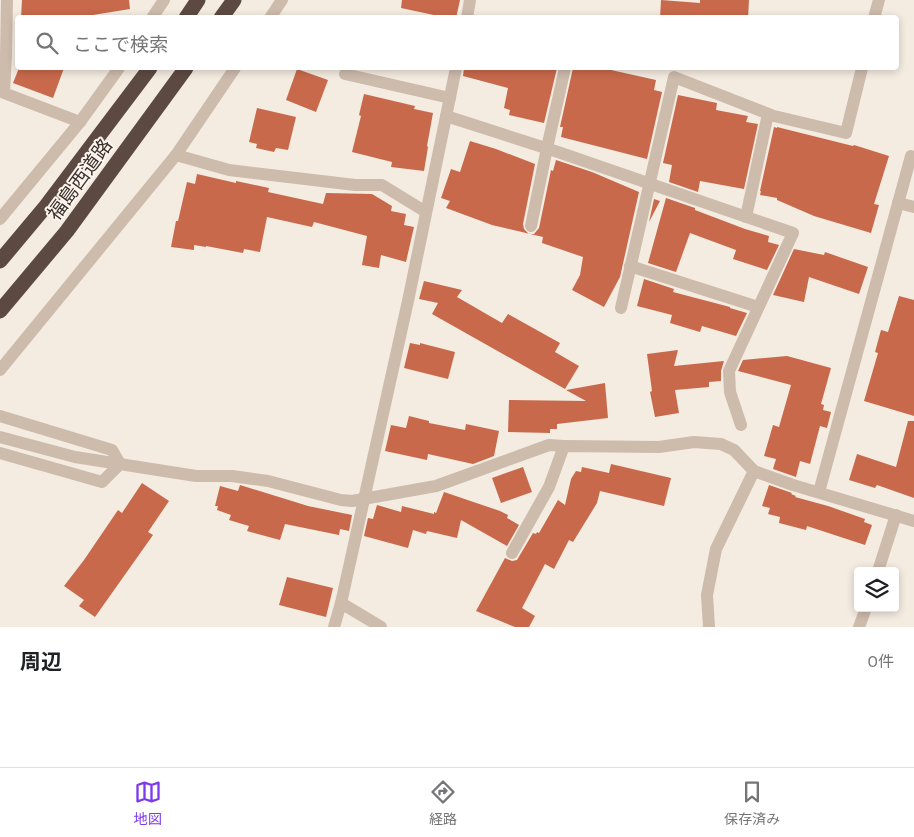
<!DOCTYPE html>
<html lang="ja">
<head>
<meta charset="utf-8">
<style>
	:root { --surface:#fff; --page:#f2f2f2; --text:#202124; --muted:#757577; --line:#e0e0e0; --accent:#7c3aed }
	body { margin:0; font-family:Commissioner,"Noto Sans JP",sans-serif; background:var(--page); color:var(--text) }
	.controls { position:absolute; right:15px; bottom:15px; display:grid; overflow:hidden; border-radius:5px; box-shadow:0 2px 8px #0003 }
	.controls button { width:45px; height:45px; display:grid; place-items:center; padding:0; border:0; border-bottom:1px solid var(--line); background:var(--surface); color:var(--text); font:25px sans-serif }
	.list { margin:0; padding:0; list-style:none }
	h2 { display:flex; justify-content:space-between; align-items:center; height:65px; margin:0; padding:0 20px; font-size:21px }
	h2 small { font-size:16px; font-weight:400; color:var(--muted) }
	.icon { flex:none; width:28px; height:28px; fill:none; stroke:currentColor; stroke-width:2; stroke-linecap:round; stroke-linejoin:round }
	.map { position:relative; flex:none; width:914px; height:627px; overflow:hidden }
	.search { position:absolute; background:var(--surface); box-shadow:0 2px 8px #0003; left:15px; right:15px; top:15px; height:55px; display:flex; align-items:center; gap:12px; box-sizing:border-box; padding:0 18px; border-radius:5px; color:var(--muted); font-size:19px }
	.sheet { height:140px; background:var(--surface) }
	nav { display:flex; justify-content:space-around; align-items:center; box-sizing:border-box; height:70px; border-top:1px solid var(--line); background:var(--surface); font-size:14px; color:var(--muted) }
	nav a { display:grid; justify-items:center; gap:2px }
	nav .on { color:var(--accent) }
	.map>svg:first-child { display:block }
	.building { fill:#c8694b }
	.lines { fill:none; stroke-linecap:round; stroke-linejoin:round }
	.minor { stroke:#cdbbac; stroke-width:12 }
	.highway { stroke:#5c4a42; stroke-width:15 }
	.labels { text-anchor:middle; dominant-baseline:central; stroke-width:4; stroke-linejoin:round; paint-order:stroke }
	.street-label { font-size:19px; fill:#3b302b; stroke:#fbf5ee }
</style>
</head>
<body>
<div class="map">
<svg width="914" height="627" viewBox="0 0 914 627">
	<rect width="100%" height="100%" fill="#f4ebe1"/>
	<g class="building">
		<path d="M22 0H129L130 9 93 15V18H21Z"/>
		<path d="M402 0H460L456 18H448L401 8Z"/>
		<path d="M661 0 700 3V0H749L748 18H660Z"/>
		<path d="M19 68H64L53 98 13 83Z"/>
		<path d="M464 68H557L544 123 509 115 510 110 504 108 508 88 463 76Z"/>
		<path d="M573 68H602L656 80 654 90 662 92 647 159 561 137 563 127H560Z"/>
		<path d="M297 69 328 80 316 112 286 100Z"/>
		<path d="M364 94 415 106 414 109 433 113 427 146 428 147 424 171 391 167 392 162 352 152 361 116 359 115Z"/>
		<path d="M678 95 717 103 716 110 748 116 746 122 758 124 744 189 700 181 698 192 669 182 672 165 663 163Z"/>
		<path d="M257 108 296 117 288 150 276 148 274 152 256 148 257 144 249 142Z"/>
		<path d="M774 127 777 128V127L853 146 854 145 889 156 874 204 879 205 871 233 814 216 777 200V198L760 195 761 191H760Z"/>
		<path d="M470 141 496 149 535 164 523 224 524 229 529 234H534L539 228 551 170 553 171 556 160 592 172 639 192 620 277 604 307 572 290 580 275 583 257 542 243 543 237 492 225 446 208 450 201 441 198 451 169 460 172Z"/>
		<path d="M197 174 236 183V181L269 188 268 192 323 204 326 193 372 194 392 206 391 211 406 214 404 225 414 227 406 262 381 255 379 268 362 265 367 236 314 222 312 227 267 217 260 252 244 249 243 253 206 246V247L194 245V250L171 247 176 221H178L187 182 195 184Z"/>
		<path d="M666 198 695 208V210L745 229 769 236 768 242 779 245 767 270 733 259 736 250 690 233 676 272 648 263Z"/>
		<path d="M654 199 660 201 649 222Z"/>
		<path d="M794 249 824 255 825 252 868 267 859 294 809 277 804 302 773 295Z"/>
		<path d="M644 279 674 289 673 292 730 307V308L747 313 736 336 702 326 700 332 670 323 672 315 637 306Z"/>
		<path d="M424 281 462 290 457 297 502 323 508 314 560 343 555 352 579 366 565 389 432 314 438 303 419 299Z"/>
		<path d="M899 296 914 300V416L864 401 878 353 875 352 881 330 888 332Z"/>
		<path d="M410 343 420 345V343L455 352 448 379 404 368Z"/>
		<path d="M678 350 674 366 724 361 721 371V381L709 382V387L675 390 679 413 655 417 650 392 652 391 647 354Z"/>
		<path d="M787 356 831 368 821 404 824 405 823 410 831 412 827 428 820 426 810 464 800 461 796 477 773 469 776 459 764 456 773 425 779 427 791 385 738 371 743 360Z"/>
		<path d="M605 383 608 418 557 424V429H550V433L508 432 509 400 586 401 566 390Z"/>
		<path d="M409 416 429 421V423L465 430 466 424 499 431 494 456 473 464 428 454 427 460 385 451 391 425 406 428Z"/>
		<path d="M908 421H914V498L877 485 875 488 849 480 857 454 896 467Z"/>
		<path d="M611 464 671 478 664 506 600 491 597 503 573 542 569 540 554 569 545 564 522 608 535 616 529 627H515L476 611 505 558 512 561 517 560 533 533 536 534 537 532 539 533 558 500 565 505 571 479 576 471 581 472 582 467 609 473Z"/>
		<path d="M523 467 532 492 501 503 492 478Z"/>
		<path d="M142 483 169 501 148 532 153 535 95 617 79 606 84 600 64 586 84 560 118 510 122 513Z"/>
		<path d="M240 485 308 506 352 515 349 531 340 529 339 535 285 524 280 540 247 531 249 526 229 520 231 515 217 510 218 506H215L220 486 238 491Z"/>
		<path d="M769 485 792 493 791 494 796 496 795 497 828 506 865 519 864 522 872 525 865 545 807 526 806 530 779 523 780 517 768 514 770 508 762 506Z"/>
		<path d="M444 492 500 511 508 515 507 518 519 525 507 546 461 520 457 538 427 531 426 534 413 530 408 548 364 536 368 518 373 519 377 505 401 512 402 506 434 514V512L436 513Z"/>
		<path d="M287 577 333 588 326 617 279 605Z"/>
	</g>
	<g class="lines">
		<g class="minor">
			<path d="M7 0 6 56 4 93 80 122"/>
			<path d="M152 18 164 0"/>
			<path d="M270 18 282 0"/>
			<path d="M467 18 470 0"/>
			<path d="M874 18 879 0"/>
			<path d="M345 74 450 98"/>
			<path d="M446 116 558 152 793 233 729 371 730 392 741 425"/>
			<path d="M176 155 229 170 355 185H382L426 212"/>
			<path d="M898 203 914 207"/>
			<path d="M746 217 768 114"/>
			<path d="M0 219 80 122 119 68"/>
			<path d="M531 226 547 148 565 68"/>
			<path d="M630 266 758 307"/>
			<path d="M621 308 674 77 774 116 846 133 862 68"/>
			<path d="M0 370 176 155 235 68"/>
			<path d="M0 416 112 450 120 464 102 482 0 453"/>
			<path d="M0 437 75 457 196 476H232L268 481 341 500 352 501 436 486 549 445 564 446"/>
			<path d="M819 492 911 156"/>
			<path d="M512 553 549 487 564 446 659 447 694 442 721 444 734 450 754 471 793 485 914 521"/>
			<path d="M878 571 896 515"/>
			<path d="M341 603 381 627"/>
			<path d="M334 627 341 603 408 301 456 68"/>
			<path d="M709 627 707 595 716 549 754 471"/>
			<path d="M859 627 866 608"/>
		</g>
		<g class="highway">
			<path d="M186 18 198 0"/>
			<path d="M221 18 234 0"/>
			<path d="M0 261 46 206 150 68"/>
			<path d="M0 311 67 231 186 68"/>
		</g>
	</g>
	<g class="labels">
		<g class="street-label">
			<text transform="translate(79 179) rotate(-54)">福島西道路</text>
		</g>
	</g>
</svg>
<div class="controls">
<button><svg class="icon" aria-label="layers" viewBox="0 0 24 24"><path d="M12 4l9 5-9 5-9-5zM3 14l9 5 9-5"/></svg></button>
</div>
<div class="search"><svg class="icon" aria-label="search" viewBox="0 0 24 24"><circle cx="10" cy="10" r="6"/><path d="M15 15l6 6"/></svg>ここで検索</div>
</div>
<section class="sheet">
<h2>周辺<small>0件</small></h2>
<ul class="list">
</ul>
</section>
<nav>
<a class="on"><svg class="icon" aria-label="map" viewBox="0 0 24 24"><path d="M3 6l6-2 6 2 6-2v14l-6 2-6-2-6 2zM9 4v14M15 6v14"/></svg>地図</a>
<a><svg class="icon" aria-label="directions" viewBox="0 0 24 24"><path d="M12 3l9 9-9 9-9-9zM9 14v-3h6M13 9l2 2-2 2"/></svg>経路</a>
<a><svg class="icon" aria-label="saved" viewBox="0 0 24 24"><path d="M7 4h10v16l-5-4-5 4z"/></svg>保存済み</a>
</nav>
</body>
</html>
